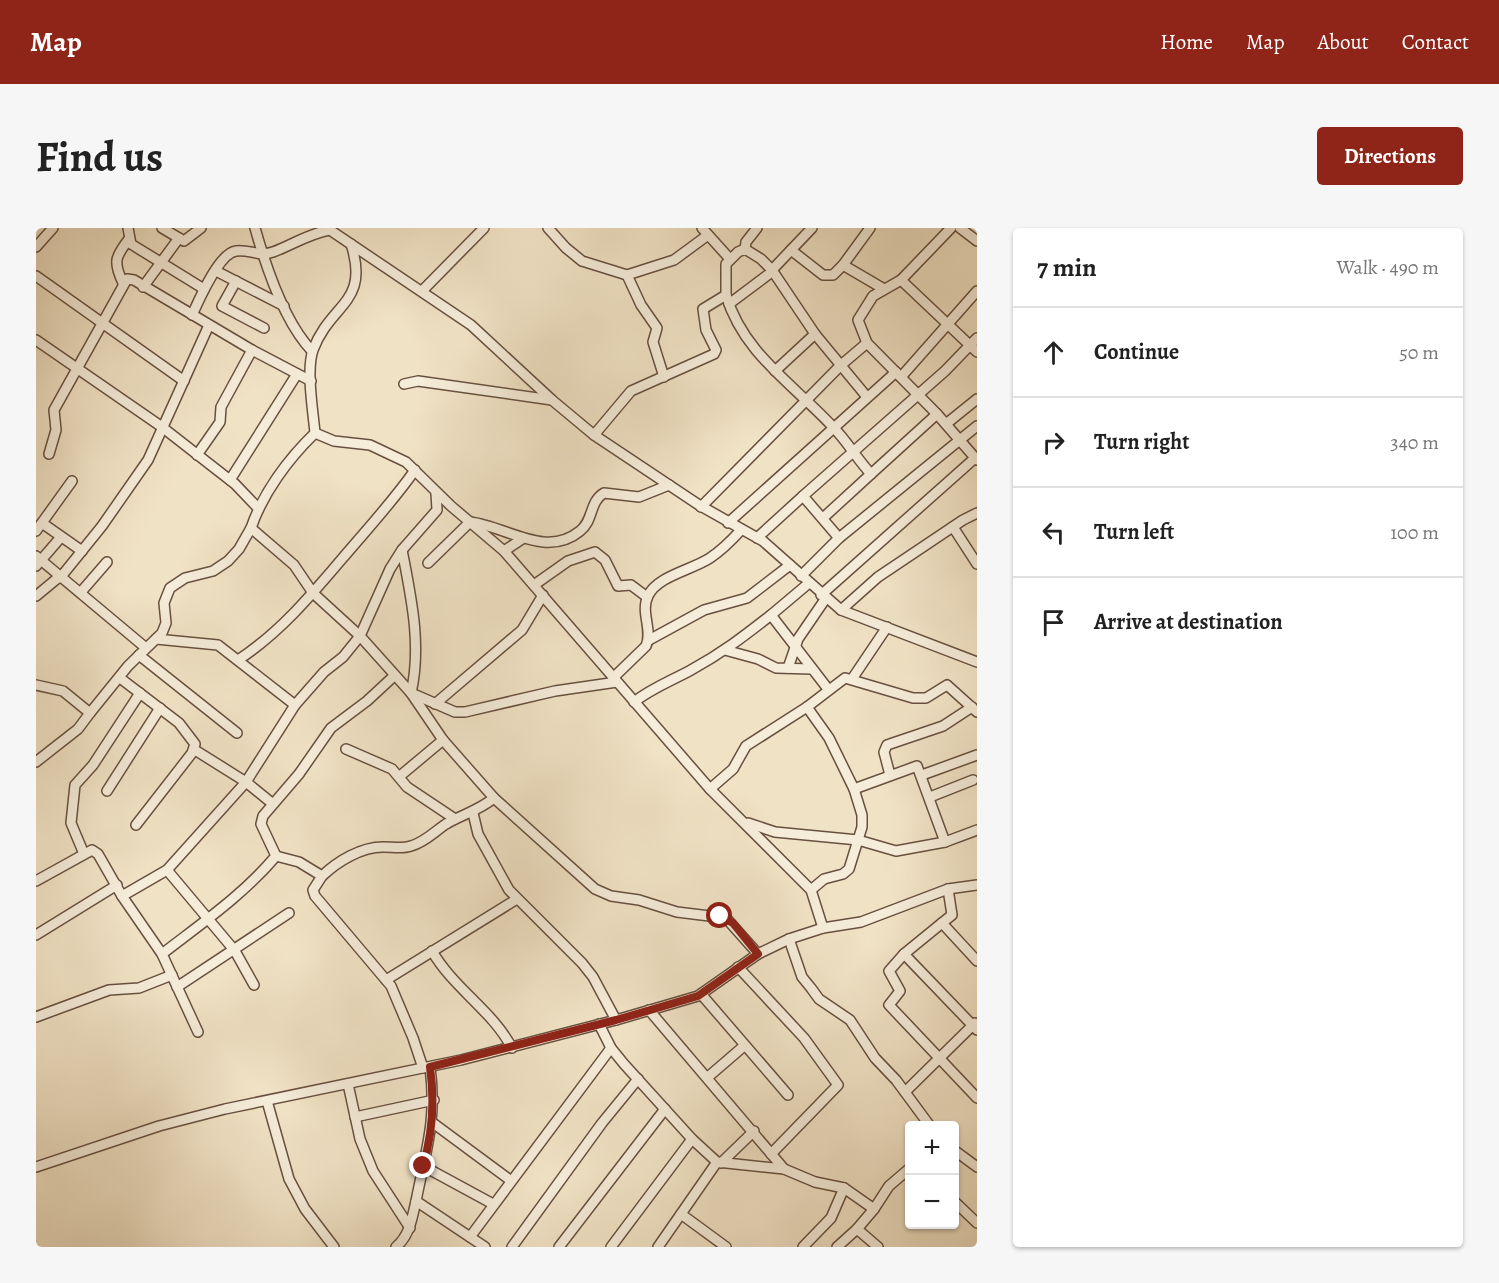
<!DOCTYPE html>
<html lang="en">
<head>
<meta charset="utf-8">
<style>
	:root { --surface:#fff; --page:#f6f6f6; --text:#222; --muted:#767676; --line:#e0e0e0; --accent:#8f2418 }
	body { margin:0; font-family:Alegreya,serif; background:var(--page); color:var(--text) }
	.controls { position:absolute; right:18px; bottom:18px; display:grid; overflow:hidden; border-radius:6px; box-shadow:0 2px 4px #0004 }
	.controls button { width:54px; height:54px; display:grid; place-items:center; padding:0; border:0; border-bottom:2px solid var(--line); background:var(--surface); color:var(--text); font:30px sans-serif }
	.stop { position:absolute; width:18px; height:18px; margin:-14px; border:4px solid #8f2418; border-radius:50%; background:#fff }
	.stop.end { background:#8f2418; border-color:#fff; box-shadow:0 2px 6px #0008 }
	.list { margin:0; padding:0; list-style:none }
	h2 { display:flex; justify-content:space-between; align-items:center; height:78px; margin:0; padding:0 24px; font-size:26px }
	h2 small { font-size:20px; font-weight:400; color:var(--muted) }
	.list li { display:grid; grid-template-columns:39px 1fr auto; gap:18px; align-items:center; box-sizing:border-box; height:90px; padding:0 24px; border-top:2px solid var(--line) }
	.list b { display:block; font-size:22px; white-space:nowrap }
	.list em { font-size:20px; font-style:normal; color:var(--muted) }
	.icon { flex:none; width:33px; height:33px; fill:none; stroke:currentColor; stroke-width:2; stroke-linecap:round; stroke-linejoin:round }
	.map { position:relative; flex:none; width:941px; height:1019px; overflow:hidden; border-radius:6px }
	header { display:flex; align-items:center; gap:36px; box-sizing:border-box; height:84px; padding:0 30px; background:var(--accent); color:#fff }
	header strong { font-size:28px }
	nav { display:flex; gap:33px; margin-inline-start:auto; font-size:21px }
	.intro { display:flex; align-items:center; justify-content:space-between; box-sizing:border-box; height:144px; padding:0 36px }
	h1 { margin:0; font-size:42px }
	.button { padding:15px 27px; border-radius:6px; background:var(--accent); color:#fff; font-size:21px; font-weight:700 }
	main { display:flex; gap:36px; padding:0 36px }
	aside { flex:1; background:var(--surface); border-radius:6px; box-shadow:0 2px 4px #0004 }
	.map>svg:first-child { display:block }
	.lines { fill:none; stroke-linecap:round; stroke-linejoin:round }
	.minor-casing { stroke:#685040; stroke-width:12 }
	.minor { stroke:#f5ecd9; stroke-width:9 }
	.route { stroke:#8f2418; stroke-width:8 }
</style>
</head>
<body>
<header>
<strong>Map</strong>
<nav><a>Home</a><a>Map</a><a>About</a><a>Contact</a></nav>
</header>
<div class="intro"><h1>Find us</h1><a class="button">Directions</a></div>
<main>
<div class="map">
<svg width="941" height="1019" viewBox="0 0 941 1019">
	<rect width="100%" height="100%" fill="#f0e2c5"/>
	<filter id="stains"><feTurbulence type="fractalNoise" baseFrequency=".00333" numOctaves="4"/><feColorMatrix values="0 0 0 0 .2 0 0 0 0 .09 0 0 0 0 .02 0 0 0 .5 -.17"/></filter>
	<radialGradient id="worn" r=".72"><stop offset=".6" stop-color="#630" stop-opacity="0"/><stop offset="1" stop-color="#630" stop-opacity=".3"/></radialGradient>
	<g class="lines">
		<g class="minor-casing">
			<g id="minor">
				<path d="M92 0 95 16 168 61"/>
				<path d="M126 0 148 13 165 0"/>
				<path d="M219 0C230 39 248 94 276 123"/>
				<path d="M291 0 435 97 516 172 558 207 663 277 727 313 805 382 941 434"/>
				<path d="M512 0 530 20 546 33 591 47 638 32 672 7"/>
				<path d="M666 0 694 31"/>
				<path d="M915 0 865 52 837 68 822 92 831 115 901 186 941 232"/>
				<path d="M924 0 941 13"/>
				<path d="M0 19 17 0"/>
				<path d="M709 21 710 14 721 0"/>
				<path d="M755 22 776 0"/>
				<path d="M807 37 834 0"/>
				<path d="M736 42 779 106 831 169"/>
				<path d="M180 43 248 78"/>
				<path d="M591 47 605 77 621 100 617 114 628 149"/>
				<path d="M0 48 148 153"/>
				<path d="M865 52 941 124"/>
				<path d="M200 53 186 78 228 100"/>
				<path d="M87 55C77 34 79 29 93 11"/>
				<path d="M107 59 143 10"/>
				<path d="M386 63 448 0"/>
				<path d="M690 67C707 125 757 156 797 199 811 213 821 231 835 246L901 186"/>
				<path d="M693 76 737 43"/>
				<path d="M156 87C163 72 183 25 200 23 213 21 223 29 237 24 256 17 272 6 293 2"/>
				<path d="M0 112 126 199 199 256 222 280"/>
				<path d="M739 143 779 106"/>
				<path d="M865 149 941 63"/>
				<path d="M368 156 382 153 516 172"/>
				<path d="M910 196 941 171"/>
				<path d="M279 205 298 213 334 217 370 234 415 278 468 323 674 561 775 662 787 700"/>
				<path d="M558 207 595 163 678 126 680 122 670 102 667 81 690 67V36L702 24 709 21 725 31 736 42 755 22 787 47H797L807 37 848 61"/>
				<path d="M13 226 20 202 18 182 91 51 98 52 216 122 275 153"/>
				<path d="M161 227 184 194 185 179 216 122"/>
				<path d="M194 252 261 146"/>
				<path d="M400 265 401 282 366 322 354 341 324 408 375 465 419 484H429L519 463 581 454"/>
				<path d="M665 279 805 137 831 115"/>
				<path d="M787 290 835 246"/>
				<path d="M6 295 46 323"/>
				<path d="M692 295 860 144"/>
				<path d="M917 299 941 336"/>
				<path d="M0 303 36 253"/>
				<path d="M721 310 767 268"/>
				<path d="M803 310 767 268 909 143 941 110"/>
				<path d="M366 322C375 369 386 417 375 465L407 512 458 570 559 661 575 668 603 672 641 684 690 690 722 726"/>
				<path d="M468 323 486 311"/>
				<path d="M0 328 110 420"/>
				<path d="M392 335 434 294C470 298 510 331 544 303 558 292 553 274 568 265L603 269 633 257"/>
				<path d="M0 338 25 309"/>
				<path d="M765 348 803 310 941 198"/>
				<path d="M24 350 66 298 112 232 173 97"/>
				<path d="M773 355 735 387 792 461"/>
				<path d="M498 357 532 333 559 324 569 332 582 358 595 357 611 369"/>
				<path d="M45 364 71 334"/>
				<path d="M785 367 939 230"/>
				<path d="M0 368 23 349"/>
				<path d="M805 382 842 349 927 292 941 285"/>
				<path d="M120 411 182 417 259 477"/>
				<path d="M613 412 668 382 711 370 754 337"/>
				<path d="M689 422 722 431 740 440 776 441"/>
				<path d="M103 427 201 505"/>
				<path d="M202 432C245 404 278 364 311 325 334 298 358 272 379 242"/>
				<path d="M752 440 762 411 790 370"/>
				<path d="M84 450 143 495 159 516 156 525 100 597"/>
				<path d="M577 450 610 418C617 402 604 384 612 368 621 348 656 342 674 330 686 322 695 313 705 302"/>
				<path d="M816 451 851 399"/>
				<path d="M0 457 27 463 54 485 92 438 126 405 130 395 128 375 134 360 149 350 177 343 192 333 203 321 215 300"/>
				<path d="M598 474C616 460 635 453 655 442 686 425 707 409 735 387"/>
				<path d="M399 476 486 402 507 367"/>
				<path d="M771 479 793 510 818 561 826 587V599L813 641 807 646 788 651 775 662"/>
				<path d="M310 521 356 541 371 559 419 591"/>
				<path d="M159 522 210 554 237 576"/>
				<path d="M0 534 42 501 54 485"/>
				<path d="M854 547 848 524 851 517 907 498 936 479"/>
				<path d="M886 547 941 527"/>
				<path d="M364 548 407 512"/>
				<path d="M674 561 697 541 710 518 771 479 809 450 877 470H890L911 457 941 484"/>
				<path d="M818 561 881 538 909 614"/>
				<path d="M71 563 124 480"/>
				<path d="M894 569 937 552"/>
				<path d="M437 585 442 606 473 662 546 735 557 749 580 792"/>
				<path d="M712 595 739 604 822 612 860 623 909 614 941 602"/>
				<path d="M48 626 35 595 39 557 57 537 104 465"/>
				<path d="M240 628 263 634 286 648C302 633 325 619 347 619 357 619 366 621 375 618 389 614 398 604 410 596 427 586 442 583 458 570"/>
				<path d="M131 642 199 723 218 757"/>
				<path d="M286 648 277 662 279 668 355 758 377 810 387 840"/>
				<path d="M0 653 56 622 62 626 86 668"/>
				<path d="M912 661 916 687 906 695 941 733"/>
				<path d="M906 695 868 726 853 743 864 763 853 777 941 870"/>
				<path d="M0 707 81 657"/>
				<path d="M753 711 766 749 775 760 783 771 814 792 839 830 860 852 894 898"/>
				<path d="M396 723C418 761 456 782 476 820"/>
				<path d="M126 726C166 695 207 667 240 628L225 596 227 588 263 546 295 500 331 473 358 448"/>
				<path d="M868 726 941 802"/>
				<path d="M702 739 768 810 802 857 735 926"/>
				<path d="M350 752 481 671"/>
				<path d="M141 759 253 685"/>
				<path d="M665 766 752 867"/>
				<path d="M613 782 748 941"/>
				<path d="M0 789 73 762 103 760 136 747"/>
				<path d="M563 796 575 820 588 836 656 911 681 934 748 941 779 954 808 960 838 981 821 1001 842 1019"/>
				<path d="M162 804 126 726 86 668 131 642 210 554 259 477 288 444 307 429 324 408 277 365 258 337 215 300C227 265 252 231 279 205 277 183 270 142 277 122 295 74 334 76 315 16"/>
				<path d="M394 839C401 892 390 922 380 973L449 1019"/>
				<path d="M672 849 708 818"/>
				<path d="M312 856 324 911 337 943 374 1000"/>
				<path d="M869 864 939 795"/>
				<path d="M231 873 253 951 269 981 298 1019"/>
				<path d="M319 889 398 872"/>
				<path d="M397 895 474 952"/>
				<path d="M918 922 941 939"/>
				<path d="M685 935 718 903"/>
				<path d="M387 938 457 976"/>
				<path d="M0 939 123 898 189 881 425 832 580 792 662 768 722 726 753 711 787 700 825 694 912 661 941 657"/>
				<path d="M918 973 941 995"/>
				<path d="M838 981 853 958 874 940"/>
				<path d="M645 986 690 1019"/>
				<path d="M434 1009 575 820"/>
				<path d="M360 1019C374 1007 376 990 380 973"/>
				<path d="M476 1019 566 895 602 851"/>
				<path d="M523 1019 629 881"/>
				<path d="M575 1019 656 911"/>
				<path d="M622 1019 681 934"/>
				<path d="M767 1019 795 990 808 960"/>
				<path d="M801 1019 821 1001"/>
			</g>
		</g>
		<use href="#minor" class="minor"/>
	</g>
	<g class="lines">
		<path class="route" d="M387 938C397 904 399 874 394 839L580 792 662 768 722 726 697 695 684 688"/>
	</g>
	<rect width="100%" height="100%" filter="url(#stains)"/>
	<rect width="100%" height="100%" fill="url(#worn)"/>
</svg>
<div class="controls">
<button>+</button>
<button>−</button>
</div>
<div class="stop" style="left:684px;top:688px"></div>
<div class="stop end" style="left:387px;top:938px"></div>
</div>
<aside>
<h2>7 min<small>Walk · 490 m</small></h2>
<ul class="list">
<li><svg class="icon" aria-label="ahead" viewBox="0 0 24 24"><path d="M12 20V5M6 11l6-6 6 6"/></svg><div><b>Continue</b></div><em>50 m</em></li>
<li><svg class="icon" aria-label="right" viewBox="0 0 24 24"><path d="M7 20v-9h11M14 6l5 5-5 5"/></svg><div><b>Turn right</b></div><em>340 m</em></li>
<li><svg class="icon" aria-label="left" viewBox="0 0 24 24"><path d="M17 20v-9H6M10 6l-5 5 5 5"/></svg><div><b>Turn left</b></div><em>100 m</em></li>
<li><svg class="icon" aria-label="arrive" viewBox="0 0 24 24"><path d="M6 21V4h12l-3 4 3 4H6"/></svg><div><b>Arrive at destination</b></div></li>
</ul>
</aside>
</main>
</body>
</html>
